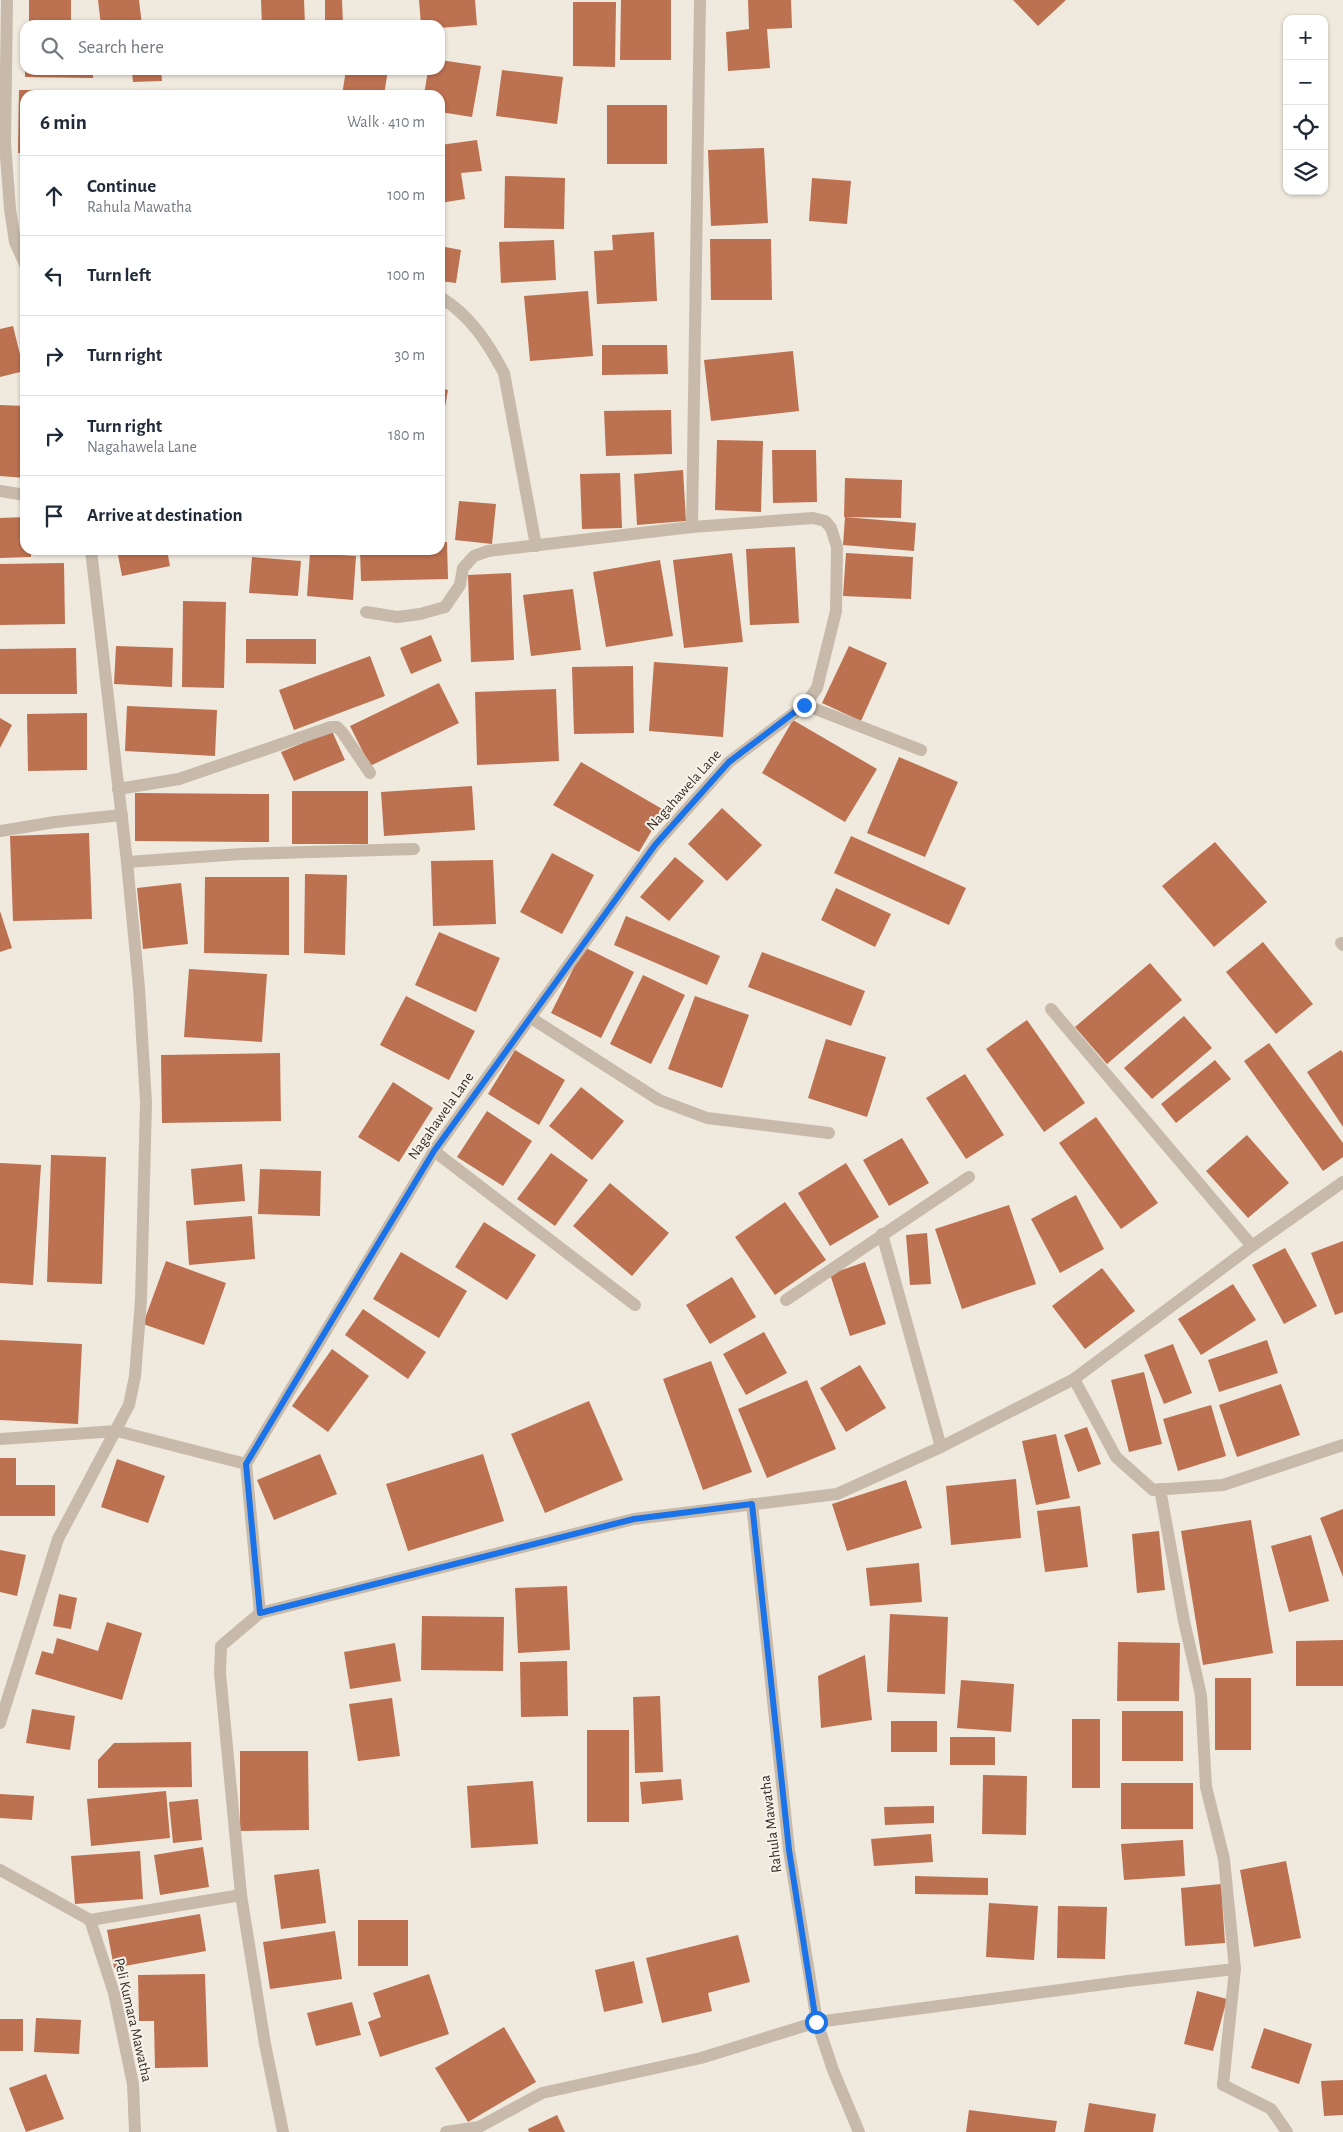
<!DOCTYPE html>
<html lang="en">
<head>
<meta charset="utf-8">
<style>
	:root { --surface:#fff; --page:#f6f6f7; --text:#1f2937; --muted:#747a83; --line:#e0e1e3 }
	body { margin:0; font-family:"Alegreya Sans",sans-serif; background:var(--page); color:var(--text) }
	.controls { position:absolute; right:15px; top:15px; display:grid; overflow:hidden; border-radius:10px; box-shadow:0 1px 4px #0004 }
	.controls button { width:45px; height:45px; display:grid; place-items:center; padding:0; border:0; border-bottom:1px solid var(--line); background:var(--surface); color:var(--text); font:25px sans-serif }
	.stop { position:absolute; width:15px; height:15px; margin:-11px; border:4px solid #1a73e8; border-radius:50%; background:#fff }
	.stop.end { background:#1a73e8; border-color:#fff; box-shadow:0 1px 5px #0008 }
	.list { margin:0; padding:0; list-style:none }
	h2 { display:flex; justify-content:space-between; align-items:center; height:65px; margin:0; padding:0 20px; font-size:21px }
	h2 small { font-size:16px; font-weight:400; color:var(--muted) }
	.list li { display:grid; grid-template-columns:32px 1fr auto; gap:15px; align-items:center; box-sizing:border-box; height:80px; padding:0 20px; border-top:1px solid var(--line) }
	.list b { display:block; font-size:19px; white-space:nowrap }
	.list p { margin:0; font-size:16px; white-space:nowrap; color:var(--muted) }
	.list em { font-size:16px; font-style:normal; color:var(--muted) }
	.icon { flex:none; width:28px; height:28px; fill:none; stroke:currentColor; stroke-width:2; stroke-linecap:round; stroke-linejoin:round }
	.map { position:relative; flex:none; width:1343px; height:2132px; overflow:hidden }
	.search { position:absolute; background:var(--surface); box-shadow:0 1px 4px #0004; left:20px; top:20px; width:425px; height:55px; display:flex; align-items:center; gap:12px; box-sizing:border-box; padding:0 18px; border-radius:15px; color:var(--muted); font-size:19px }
	.panel { position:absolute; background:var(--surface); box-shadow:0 1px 4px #0004; left:20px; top:90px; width:425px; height:465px; border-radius:15px }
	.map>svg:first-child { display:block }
	.building { fill:#bc7150 }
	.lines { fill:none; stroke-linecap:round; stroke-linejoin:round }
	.minor { stroke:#c8baaa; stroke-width:12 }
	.route { stroke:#1a73e8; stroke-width:6 }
	.labels { text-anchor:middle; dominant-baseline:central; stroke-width:4; stroke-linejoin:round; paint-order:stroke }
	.street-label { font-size:15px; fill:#362e29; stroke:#f8f3ea }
</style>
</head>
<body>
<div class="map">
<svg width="1343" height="2132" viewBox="0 0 1343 2132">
	<rect width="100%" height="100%" fill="#f0e9de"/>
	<g class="building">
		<rect x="29" y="0" width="42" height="25"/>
		<path d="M98 0H139L142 25H101Z"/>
		<path d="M261 0H304L305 25H262Z"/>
		<path d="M325 0H342L343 25H325Z"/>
		<path d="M419 0H475L477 25 440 28V25H421Z"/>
		<path d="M621 0H671V60H620Z"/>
		<path d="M748 0H791L792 28 767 29 770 68 728 71 726 32 749 29Z"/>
		<path d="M1013 0H1066L1038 26Z"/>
		<path d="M573 2H616L615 67 573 66Z"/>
		<path d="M440 60 481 66 472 117 440 112V95H424L428 70H440Z"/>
		<path d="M25 70H93V78L25 77Z"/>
		<path d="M122 70H161L162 81 133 82 132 72 122 73Z"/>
		<path d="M346 70H388L384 95H342Z"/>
		<path d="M502 70 563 77 557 124 496 116Z"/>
		<path d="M19 90H113V95H25V153H18Z"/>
		<rect x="607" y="105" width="60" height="59"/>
		<path d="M477 140 482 171 461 173 465 199 440 203V145Z"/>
		<path d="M764 148 768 223 711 226 708 150Z"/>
		<path d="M505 176 565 178 564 229 504 228Z"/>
		<path d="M812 178 851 181 847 224 809 221Z"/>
		<path d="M654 232 657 301 597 304 594 251 613 250 612 235Z"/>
		<path d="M710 239H771L772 300H711Z"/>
		<path d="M554 240 556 280 501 283 499 242Z"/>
		<path d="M440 246 461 250 456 283 440 281Z"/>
		<path d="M588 291 593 356 530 361 524 296Z"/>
		<path d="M13 326 24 371 0 377V329Z"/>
		<path d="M602 345H667L668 374 602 375Z"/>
		<path d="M793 351 799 411 711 421 704 360Z"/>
		<path d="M440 388 448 390 441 430H440Z"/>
		<path d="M0 405 25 406V478L0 476Z"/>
		<path d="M671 410 672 454 606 456 604 411Z"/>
		<path d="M717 440 763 441 761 512 715 510Z"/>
		<path d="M772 450H816L817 502 773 503Z"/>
		<path d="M683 470 686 521 637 525 634 474Z"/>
		<path d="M620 473 622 528 582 529 580 474Z"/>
		<path d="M845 478 902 480 901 518 844 517Z"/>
		<path d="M459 501 496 504 492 544 455 540Z"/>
		<path d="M25 517V550H31V557L0 558V518Z"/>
		<path d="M845 517 916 523 914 551 843 545Z"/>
		<path d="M440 542H447L448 579 361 581 360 550H440Z"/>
		<path d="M795 547 799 623 750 625 746 549Z"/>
		<path d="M117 550H167L170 566 122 576Z"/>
		<path d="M310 553 356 556 353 600 307 596Z"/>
		<path d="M732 553 743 642 684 648 673 560Z"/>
		<path d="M846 553 913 557 911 599 843 596Z"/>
		<path d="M252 557 301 561 298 596 249 593Z"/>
		<path d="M660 560 673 636 606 647 593 572Z"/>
		<path d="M64 563 65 624 0 625V564Z"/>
		<path d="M511 573 514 660 471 662 468 575Z"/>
		<path d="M573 589 581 650 531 656 523 595Z"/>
		<path d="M183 601 226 602 224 688 182 687Z"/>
		<path d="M431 635 442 661 411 674 400 648Z"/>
		<path d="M246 639H316V664L246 663Z"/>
		<path d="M116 646 173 648 172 687 114 684Z"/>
		<path d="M849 646 887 663 861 721 822 703Z"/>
		<path d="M76 648 77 694H0V649Z"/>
		<path d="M370 656 385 696 294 730 279 690Z"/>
		<path d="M654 662 728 667 723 737 649 731Z"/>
		<path d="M633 666 634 733 574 734 572 667Z"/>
		<path d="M439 683 459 723 370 766 350 726Z"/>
		<path d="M556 689 559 761 477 765 475 692Z"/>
		<path d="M127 706 217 710 215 756 125 751Z"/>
		<path d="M87 713V770L28 771 27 714Z"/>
		<path d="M0 718 12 725 0 748Z"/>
		<path d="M793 720 877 769 845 822 762 773Z"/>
		<path d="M332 731 345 760 294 781 281 752Z"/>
		<path d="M899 757 958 782 925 857 867 833Z"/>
		<path d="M581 762 664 810 639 852 553 805Z"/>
		<path d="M472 786 475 830 384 836 381 792Z"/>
		<rect x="292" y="791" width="76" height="53"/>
		<path d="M135 793 269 794V842L135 841Z"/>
		<path d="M722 808 762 845 727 881 688 844Z"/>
		<path d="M89 833 92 919 13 921 10 836Z"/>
		<path d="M851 836 966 888 949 925 834 873Z"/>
		<path d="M1215 842 1267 902 1214 947 1162 886Z"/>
		<path d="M552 853 594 875 562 934 520 912Z"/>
		<path d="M675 857 704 881 669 921 640 897Z"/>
		<path d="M493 860 496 924 433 926 431 861Z"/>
		<path d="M305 874 347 875 345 955 304 953Z"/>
		<path d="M205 877H289V955L204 953Z"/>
		<path d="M181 883 188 944 143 949 137 888Z"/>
		<path d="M836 888 891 914 875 947 821 920Z"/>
		<path d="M0 911 12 948 0 952Z"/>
		<path d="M626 916 720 956 707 985 614 945Z"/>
		<path d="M439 932 500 958 476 1012 415 985Z"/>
		<path d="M1263 942 1313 1004 1276 1034 1226 972Z"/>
		<path d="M584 947 634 972 601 1038 551 1013Z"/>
		<path d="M762 952 865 991 851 1026 748 987Z"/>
		<path d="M1150 963 1182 1000 1107 1064 1075 1027Z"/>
		<path d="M189 969 267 974 262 1042 184 1037Z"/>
		<path d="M643 975 685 995 651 1064 610 1044Z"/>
		<path d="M406 996 475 1031 449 1080 380 1045Z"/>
		<path d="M695 996 749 1015 722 1088 668 1069Z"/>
		<path d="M1184 1016 1212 1048 1152 1099 1124 1068Z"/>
		<path d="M1027 1020 1085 1103 1044 1132 986 1049Z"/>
		<path d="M826 1039 886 1057 867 1117 808 1098Z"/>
		<path d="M1269 1043 1343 1143V1157L1323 1171 1244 1061Z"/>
		<path d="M515 1050 565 1080 539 1125 488 1094Z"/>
		<path d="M1341 1050 1343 1053V1127L1307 1072Z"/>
		<path d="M280 1053 281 1121 162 1123 161 1055Z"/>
		<path d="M1215 1060 1231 1079 1176 1123 1161 1104Z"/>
		<path d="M965 1074 1004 1135 966 1159 926 1098Z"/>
		<path d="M393 1082 433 1108 399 1162 358 1137Z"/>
		<path d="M581 1087 624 1121 592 1160 549 1126Z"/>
		<path d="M487 1111 532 1141 503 1186 457 1157Z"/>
		<path d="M1096 1117 1158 1203 1121 1229 1059 1143Z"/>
		<path d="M1247 1135 1289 1183 1248 1218 1206 1171Z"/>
		<path d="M902 1138 929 1183 889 1206 863 1160Z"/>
		<path d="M551 1153 588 1180 555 1226 517 1199Z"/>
		<path d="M51 1155 106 1157 102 1284 47 1282Z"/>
		<path d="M0 1163 41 1165 33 1285 0 1283Z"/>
		<path d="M846 1163 879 1217 830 1246 798 1193Z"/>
		<path d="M242 1164 245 1201 194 1205 191 1169Z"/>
		<path d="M260 1169 321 1171 320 1216 258 1214Z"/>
		<path d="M610 1183 669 1233 632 1276 573 1226Z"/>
		<path d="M1076 1195 1104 1249 1060 1273 1031 1219Z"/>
		<path d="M785 1202 826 1260 775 1295 735 1237Z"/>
		<path d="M1009 1205 1036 1284 962 1309 935 1229Z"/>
		<path d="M252 1216 255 1259 189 1265 186 1221Z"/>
		<path d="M484 1222 536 1255 507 1300 455 1267Z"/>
		<path d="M927 1233 931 1284 910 1285 906 1235Z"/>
		<path d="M1343 1241V1312L1335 1315 1311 1253Z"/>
		<path d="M1285 1248 1317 1306 1284 1324 1252 1265Z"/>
		<path d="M401 1252 467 1291 439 1338 373 1299Z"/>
		<path d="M166 1261 226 1283 204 1345 143 1324Z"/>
		<path d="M865 1262 886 1324 850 1336 830 1274Z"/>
		<path d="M1102 1268 1135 1311 1085 1349 1052 1306Z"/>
		<path d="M732 1277 756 1317 710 1344 686 1305Z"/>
		<path d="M1233 1284 1256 1320 1201 1355 1178 1319Z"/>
		<path d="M363 1309 426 1352 408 1379 345 1335Z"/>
		<path d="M764 1332 787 1373 746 1395 723 1354Z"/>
		<path d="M0 1340 82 1344 78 1424 0 1420Z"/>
		<path d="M1267 1340 1278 1373 1219 1392 1208 1360Z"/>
		<path d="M1173 1344 1192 1393 1164 1404 1144 1355Z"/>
		<path d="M332 1349 369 1376 328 1432 292 1406Z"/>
		<path d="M711 1361 752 1472 703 1490 663 1379Z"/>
		<path d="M860 1365 886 1408 846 1432 820 1388Z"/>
		<path d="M1144 1372 1162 1444 1129 1452 1111 1380Z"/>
		<path d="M807 1380 836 1449 767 1478 738 1409Z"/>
		<path d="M1281 1384 1300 1435 1237 1457 1219 1405Z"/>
		<path d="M589 1401 623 1480 545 1513 511 1434Z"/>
		<path d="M1211 1405 1226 1456 1178 1471 1163 1419Z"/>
		<path d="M1087 1427 1101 1464 1078 1472 1064 1435Z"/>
		<path d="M1056 1434 1070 1498 1036 1505 1022 1441Z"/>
		<path d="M320 1454 337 1494 274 1520 257 1480Z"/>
		<path d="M483 1454 504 1521 408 1551 386 1484Z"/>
		<path d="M0 1458H16V1485H55V1516H0Z"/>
		<path d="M117 1459 165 1476 148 1523 101 1507Z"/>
		<path d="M1016 1479 1021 1538 951 1545 946 1486Z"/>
		<path d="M906 1480 922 1528 847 1551 832 1504Z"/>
		<path d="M1080 1506 1088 1567 1045 1572 1037 1511Z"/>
		<path d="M1343 1509V1577L1320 1518Z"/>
		<path d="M1251 1520 1273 1653 1203 1665 1181 1531Z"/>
		<path d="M1159 1531 1165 1590 1137 1593 1132 1534Z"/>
		<path d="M1311 1535 1329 1601 1289 1612 1271 1546Z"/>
		<path d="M0 1550 26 1555 17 1596 0 1592Z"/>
		<path d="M919 1563 922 1602 870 1606 866 1568Z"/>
		<path d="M567 1586 570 1650 518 1653 515 1588Z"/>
		<path d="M59 1594 77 1598 71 1629 53 1626Z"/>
		<path d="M890 1614 948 1617 945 1694 887 1692Z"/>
		<path d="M422 1616 504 1617 503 1671 421 1670Z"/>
		<path d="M107 1622 142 1633 122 1700 35 1674 42 1651 53 1654 57 1638 98 1651Z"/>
		<path d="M1343 1640V1686H1296V1641Z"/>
		<path d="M1118 1642 1180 1643 1179 1701H1117Z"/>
		<path d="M395 1643 401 1681 350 1689 344 1652Z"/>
		<path d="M865 1655 872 1720 821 1728 818 1676Z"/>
		<path d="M567 1661 568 1716 521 1717 520 1662Z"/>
		<rect x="1215" y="1678" width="36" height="72"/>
		<path d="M961 1680 1014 1684 1011 1732 957 1728Z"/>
		<path d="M660 1696 663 1772 635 1773 633 1697Z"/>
		<path d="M392 1698 400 1756 358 1761 349 1704Z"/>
		<path d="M32 1709 75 1716 70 1750 26 1743Z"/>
		<rect x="1122" y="1711" width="61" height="50"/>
		<rect x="1072" y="1719" width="28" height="69"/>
		<rect x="891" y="1721" width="46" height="31"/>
		<rect x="587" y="1730" width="42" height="92"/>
		<rect x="950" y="1737" width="45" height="28"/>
		<path d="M191 1742 192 1787 98 1788V1760L114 1743Z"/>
		<path d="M240 1751H308L309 1830 240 1831Z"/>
		<path d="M983 1775 1027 1776 1026 1835 982 1834Z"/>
		<path d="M681 1779 683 1800 642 1804 640 1782Z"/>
		<path d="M533 1781 538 1844 471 1848 467 1786Z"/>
		<rect x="1121" y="1783" width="72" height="46"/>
		<path d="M166 1791 170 1838 91 1846 87 1799Z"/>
		<path d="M0 1794 34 1796 32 1820 0 1818Z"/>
		<path d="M198 1799 202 1840 173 1843 169 1802Z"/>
		<path d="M934 1806V1823L885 1825 884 1807Z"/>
		<path d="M931 1834 933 1862 874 1866 871 1839Z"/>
		<path d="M1183 1840 1185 1876 1124 1880 1121 1844Z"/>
		<path d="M203 1847 209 1887 160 1895 154 1855Z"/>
		<path d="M140 1851 143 1899 75 1904 71 1856Z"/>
		<path d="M1286 1861 1301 1938 1254 1947 1240 1870Z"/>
		<path d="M319 1869 326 1923 281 1929 274 1875Z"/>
		<path d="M915 1876 988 1878V1895L915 1894Z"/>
		<path d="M1221 1884 1225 1943 1185 1946 1181 1888Z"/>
		<path d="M989 1903 1038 1906 1034 1960 986 1957Z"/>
		<path d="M1058 1906 1107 1907 1105 1959 1057 1958Z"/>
		<path d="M200 1914 206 1951 114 1968 107 1930Z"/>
		<rect x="358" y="1920" width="50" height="46"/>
		<path d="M335 1931 342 1979 270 1989 263 1942Z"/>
		<path d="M738 1935 750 1982 708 1993 712 2011 662 2023 646 1958Z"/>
		<path d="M634 1961 643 2003 604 2012 595 1970Z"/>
		<path d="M205 1974 208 2067 155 2068 154 2021H139L138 1975Z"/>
		<path d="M429 1974 449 2034 380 2057 368 2022 381 2017 373 1993Z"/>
		<path d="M1197 1991 1227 1999 1213 2051 1184 2044Z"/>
		<path d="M352 2002 361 2035 316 2046 307 2013Z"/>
		<path d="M36 2018 81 2020 79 2054 34 2052Z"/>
		<rect x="0" y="2019" width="23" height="32"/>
		<path d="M504 2027 536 2082 468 2122 435 2068Z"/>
		<path d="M1264 2028 1312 2044 1299 2084 1251 2068Z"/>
		<path d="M46 2074 64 2119 26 2132 9 2088Z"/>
		<path d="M1343 2080V2115L1324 2116 1321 2081Z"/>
		<path d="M1089 2103 1156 2114 1153 2132H1084Z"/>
		<path d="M969 2110 1057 2121 1055 2132H966Z"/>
		<path d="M557 2115 565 2132H529L528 2129Z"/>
	</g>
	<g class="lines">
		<g class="minor">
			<path d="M7 0 5 143 10 209 15 242 25 264"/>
			<path d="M440 297C470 315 488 343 504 373L536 546"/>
			<path d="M0 491 25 495"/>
			<path d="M692 527 700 0"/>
			<path d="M805 705 921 750"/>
			<path d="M118 789 179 779 331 727H337L342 732 370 773"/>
			<path d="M0 831 55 822 122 815"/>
			<path d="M127 862 241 854 414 849"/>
			<path d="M1341 943 1343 945"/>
			<path d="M1051 1009 1252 1246"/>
			<path d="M531 1018 659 1100 707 1118 829 1133"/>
			<path d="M434 1151 635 1305"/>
			<path d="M882 1234 941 1447"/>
			<path d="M786 1300 969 1177"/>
			<path d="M1074 1379 1116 1457 1153 1490 1223 1485 1343 1445"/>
			<path d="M0 1439 117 1431 246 1464 260 1613 221 1646 220 1673 241 1895 265 2044 283 2132"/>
			<path d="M246 1464 434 1151 655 845 729 762 805 705 817 688 836 611 837 547 831 528 825 521 813 518 692 527 488 551 474 556 463 568 460 585 445 607 420 614 397 617 366 612"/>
			<path d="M1160 1489 1184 1621 1201 1695 1206 1787 1224 1859 1235 1969 1223 2085 1271 2109 1287 2132"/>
			<path d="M752 1504 789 1850 817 2022 833 2070 859 2132"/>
			<path d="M260 1613 634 1519 837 1494 941 1447 1074 1379 1252 1246 1343 1182"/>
			<path d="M0 1723 58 1539 129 1405 135 1376 141 1300 146 1102 139 988 127 862 91 550"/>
			<path d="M0 1870 90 1920"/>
			<path d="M135 2132 133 2084 114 1993 90 1920 241 1895"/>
			<path d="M446 2132 479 2127 542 2093 701 2058 817 2022 1128 1981 1235 1969"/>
		</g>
	</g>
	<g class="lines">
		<path class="route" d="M804 705 729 762 655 845 434 1151 364 1267 246 1464 260 1613 634 1519 752 1504 789 1850 816 2022"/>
	</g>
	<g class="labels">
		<g class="street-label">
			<text transform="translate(684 790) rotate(-48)">Nagahawela Lane</text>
			<text transform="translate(441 1116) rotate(-55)">Nagahawela Lane</text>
			<text transform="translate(771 1824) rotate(-97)">Rahula Mawatha</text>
			<text transform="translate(133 2020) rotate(77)">Peli Kumara Mawatha</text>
		</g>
	</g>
</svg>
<div class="controls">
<button>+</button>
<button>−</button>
<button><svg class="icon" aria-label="locate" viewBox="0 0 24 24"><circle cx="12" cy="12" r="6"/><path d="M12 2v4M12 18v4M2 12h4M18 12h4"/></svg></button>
<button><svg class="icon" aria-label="layers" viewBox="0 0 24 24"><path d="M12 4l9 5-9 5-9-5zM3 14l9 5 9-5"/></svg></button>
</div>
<div class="stop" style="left:816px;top:2022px"></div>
<div class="stop end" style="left:804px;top:705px"></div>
<div class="search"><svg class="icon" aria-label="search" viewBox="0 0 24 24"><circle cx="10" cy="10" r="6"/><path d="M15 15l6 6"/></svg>Search here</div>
<section class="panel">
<h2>6 min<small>Walk · 410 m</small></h2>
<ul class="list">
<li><svg class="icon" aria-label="ahead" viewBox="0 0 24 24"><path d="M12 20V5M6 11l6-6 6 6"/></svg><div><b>Continue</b><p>Rahula Mawatha</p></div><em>100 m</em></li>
<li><svg class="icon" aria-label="left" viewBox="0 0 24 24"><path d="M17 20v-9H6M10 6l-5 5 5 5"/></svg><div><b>Turn left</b></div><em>100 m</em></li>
<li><svg class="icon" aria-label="right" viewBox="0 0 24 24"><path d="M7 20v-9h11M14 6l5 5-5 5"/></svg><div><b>Turn right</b></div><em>30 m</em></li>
<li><svg class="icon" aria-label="right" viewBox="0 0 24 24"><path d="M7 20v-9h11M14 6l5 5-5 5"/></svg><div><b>Turn right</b><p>Nagahawela Lane</p></div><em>180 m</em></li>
<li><svg class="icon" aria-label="arrive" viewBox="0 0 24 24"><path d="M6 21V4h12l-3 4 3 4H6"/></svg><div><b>Arrive at destination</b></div></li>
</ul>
</section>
</div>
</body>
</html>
